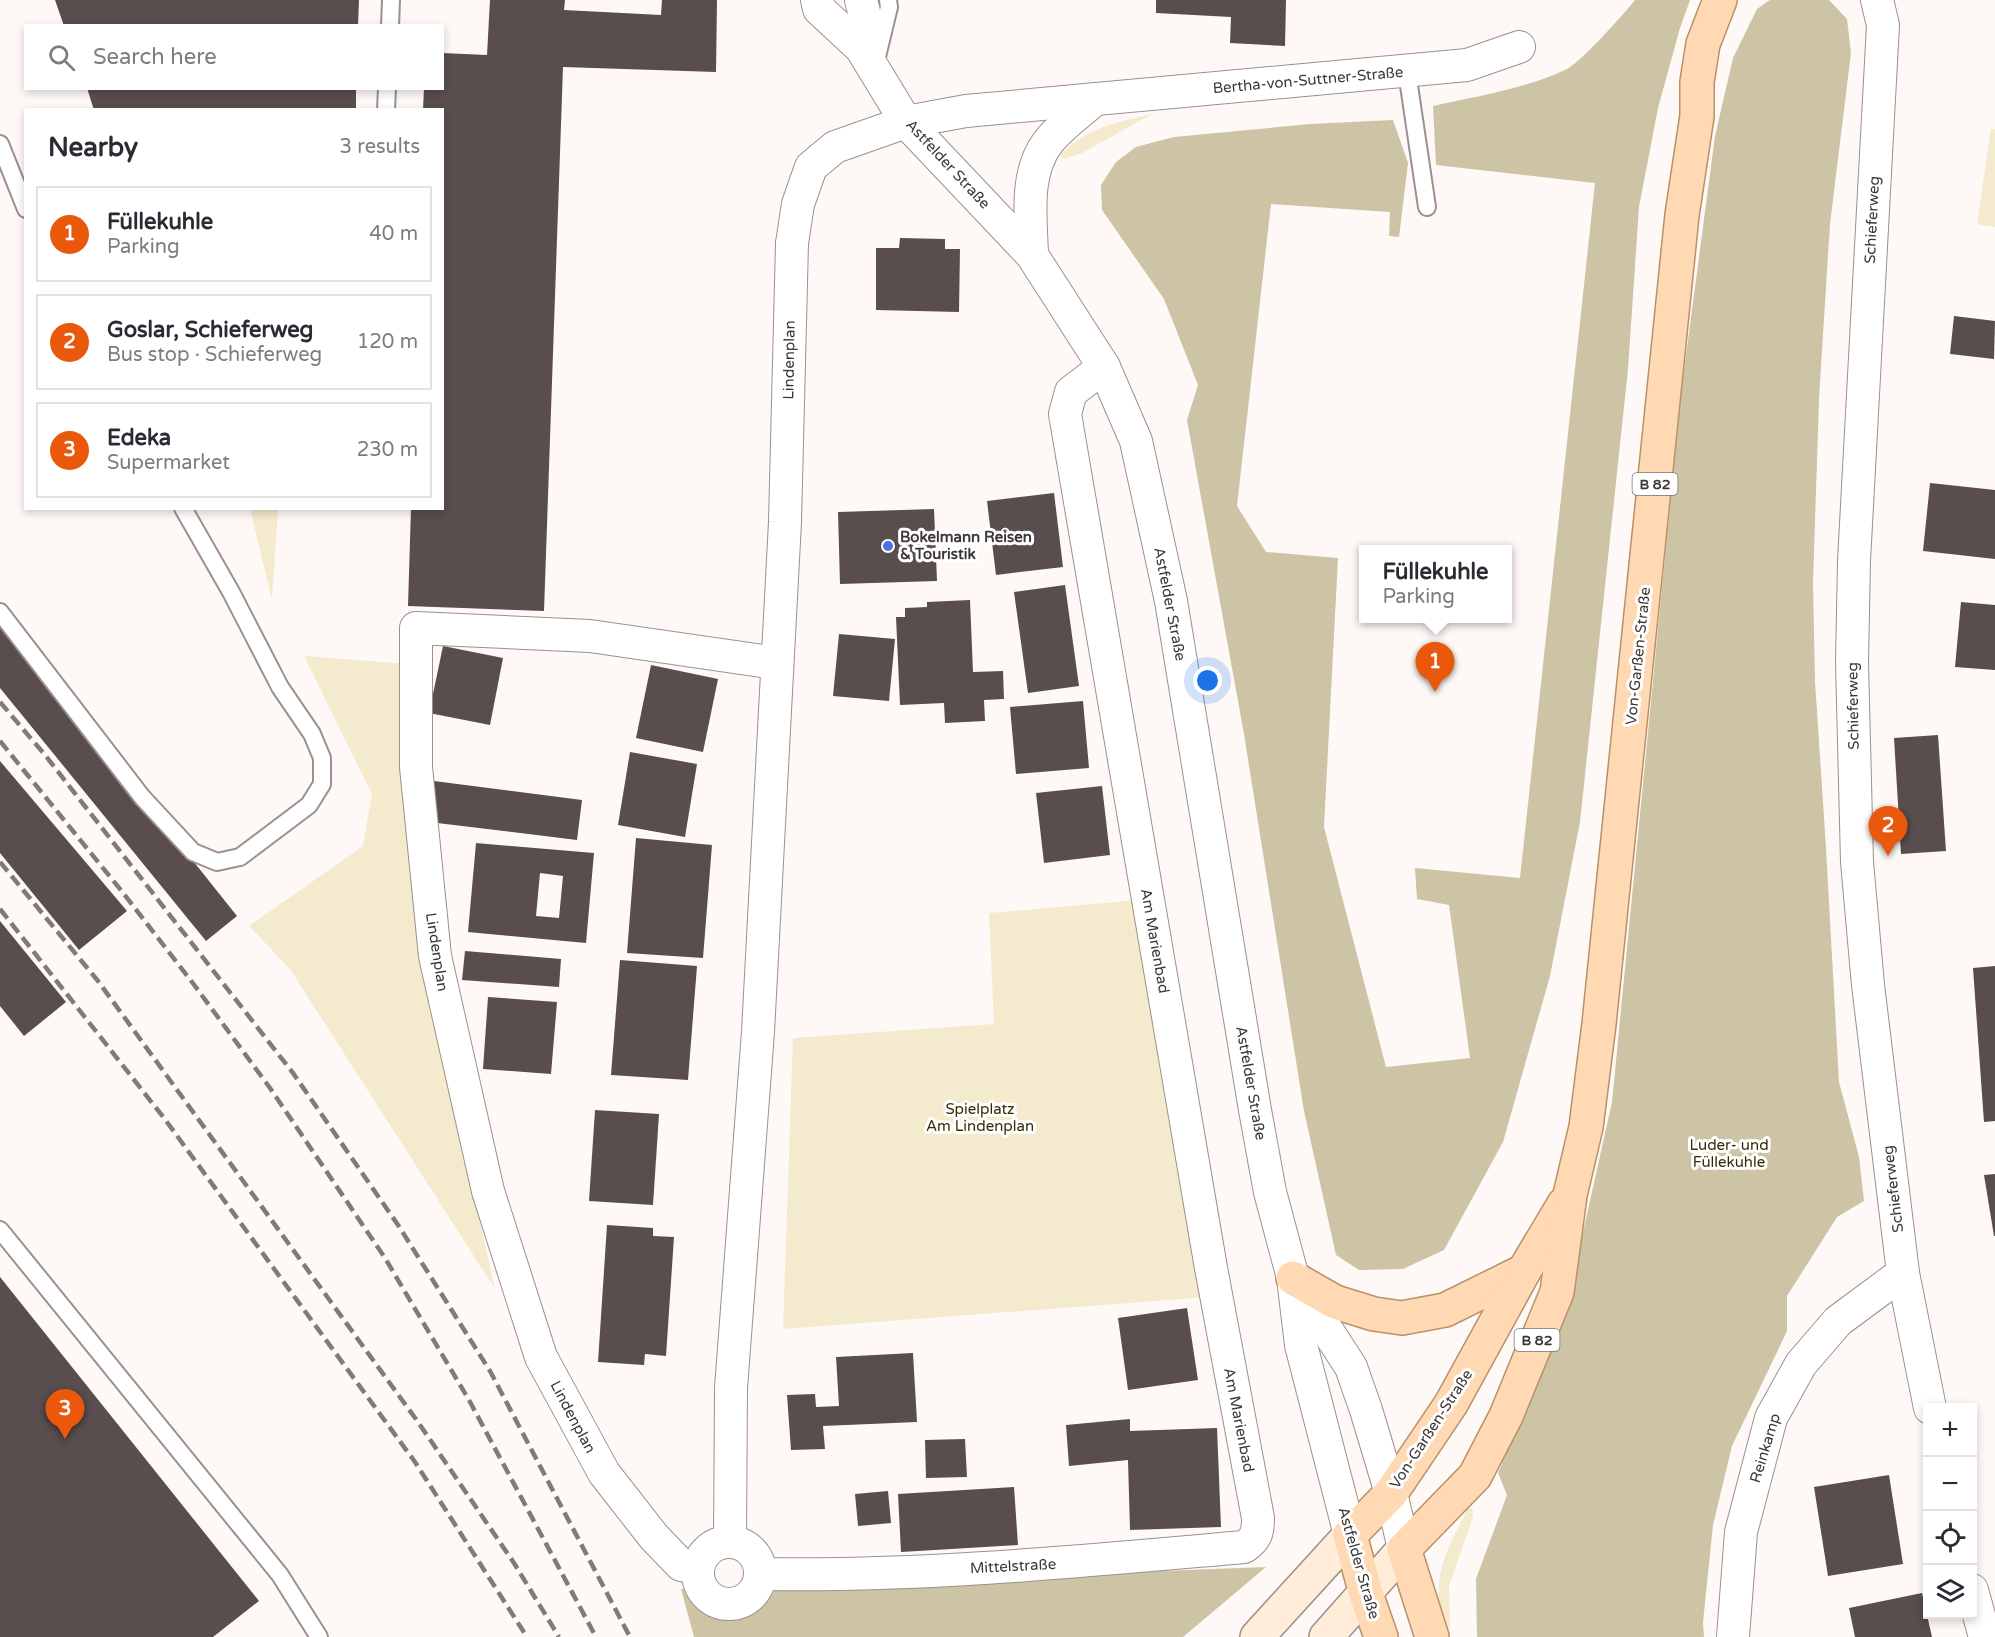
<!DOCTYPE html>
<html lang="en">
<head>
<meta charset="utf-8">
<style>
	:root { --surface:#fff; --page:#f2f2f3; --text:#2b2b33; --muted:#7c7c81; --line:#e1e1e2; --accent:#ea580c }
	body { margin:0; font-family:"Varela Round",sans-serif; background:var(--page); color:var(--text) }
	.controls { position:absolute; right:18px; bottom:18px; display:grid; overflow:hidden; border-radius:0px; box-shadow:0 3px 9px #0003 }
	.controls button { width:54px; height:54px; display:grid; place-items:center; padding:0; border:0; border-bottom:2px solid var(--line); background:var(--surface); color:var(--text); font:30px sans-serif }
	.you { position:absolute; left:1208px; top:681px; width:21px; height:21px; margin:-15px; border:4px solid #fff; border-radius:50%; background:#1a73e8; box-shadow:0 0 0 9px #1a73e833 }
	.badge { display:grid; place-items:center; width:39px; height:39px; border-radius:50%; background:var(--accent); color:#fff; font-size:20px; font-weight:700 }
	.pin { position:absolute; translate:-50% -50px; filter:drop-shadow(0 2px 3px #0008) }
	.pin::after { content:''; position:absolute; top:32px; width:21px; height:18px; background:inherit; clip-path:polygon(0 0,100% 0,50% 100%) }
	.popup { position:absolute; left:1359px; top:545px; width:153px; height:78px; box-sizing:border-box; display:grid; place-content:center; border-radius:0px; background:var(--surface); filter:drop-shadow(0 2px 4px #0005); font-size:20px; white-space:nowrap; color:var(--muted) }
	.popup b { font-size:22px; color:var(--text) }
	.popup::after { content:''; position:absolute; left:50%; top:100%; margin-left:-12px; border:12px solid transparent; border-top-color:var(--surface) }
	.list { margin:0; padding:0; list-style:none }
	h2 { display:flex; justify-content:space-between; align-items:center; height:78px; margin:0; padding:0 24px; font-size:26px }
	h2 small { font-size:20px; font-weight:400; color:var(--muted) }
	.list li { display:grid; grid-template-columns:39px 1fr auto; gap:18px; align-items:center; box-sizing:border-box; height:96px; margin:0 12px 12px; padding:0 12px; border:2px solid var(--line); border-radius:0px }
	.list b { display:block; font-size:22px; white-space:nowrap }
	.list p { margin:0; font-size:20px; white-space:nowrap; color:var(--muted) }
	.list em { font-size:20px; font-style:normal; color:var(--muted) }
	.icon { flex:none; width:33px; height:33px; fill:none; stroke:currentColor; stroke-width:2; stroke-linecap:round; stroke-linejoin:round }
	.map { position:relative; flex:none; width:1995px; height:1637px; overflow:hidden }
	.search { position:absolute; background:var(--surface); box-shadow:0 3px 9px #0003; left:24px; top:24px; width:420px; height:66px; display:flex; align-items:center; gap:15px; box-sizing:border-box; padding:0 21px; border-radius:0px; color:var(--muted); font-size:22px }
	.panel { position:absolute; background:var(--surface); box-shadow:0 3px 9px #0003; left:24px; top:108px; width:420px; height:402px; border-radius:0px }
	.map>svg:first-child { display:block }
	.green { fill:#f4eacd }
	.forest { fill:#cdc3a5 }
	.building { fill:#594d4e; fill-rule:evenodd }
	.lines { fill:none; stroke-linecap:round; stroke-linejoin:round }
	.service-casing { stroke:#9c908c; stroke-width:20 }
	.minor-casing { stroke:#9c908c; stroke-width:34 }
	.secondary-casing { stroke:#9c908c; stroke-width:36 }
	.primary-casing { stroke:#ba9067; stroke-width:36 }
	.service { stroke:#fff; stroke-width:16 }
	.minor { stroke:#fff; stroke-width:32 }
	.secondary { stroke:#ffecd9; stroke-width:33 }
	.primary { stroke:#fed9b3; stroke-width:33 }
	.rail { stroke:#807b79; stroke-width:4.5; stroke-dasharray:12 6; stroke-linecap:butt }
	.poi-dot { fill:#4c6fe3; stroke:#fff; stroke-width:2 }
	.labels { text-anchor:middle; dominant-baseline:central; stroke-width:6; stroke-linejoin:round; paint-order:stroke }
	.shield { fill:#fff; stroke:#777473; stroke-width:1.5 }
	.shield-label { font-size:14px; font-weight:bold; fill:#3d3837 }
	.street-label { font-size:15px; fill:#3d3837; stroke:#fff }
	.poi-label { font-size:15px; font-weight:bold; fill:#3d3837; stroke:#fff; text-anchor:start }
	.park-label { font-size:15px; fill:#372b03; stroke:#fff }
</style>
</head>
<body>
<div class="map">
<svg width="1995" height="1637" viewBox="0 0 1995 1637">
	<rect width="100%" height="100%" fill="#fef9f7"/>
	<g class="green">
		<path d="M1154 113 1082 153 1064 159 1060 155C1091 125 1114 124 1154 113Z"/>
		<path d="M1991 129H1995V227L1977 224Z"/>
		<path d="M250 509H278L272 600Z"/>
		<path d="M304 656 409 664 449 1085 495 1289 290 969 249 926 363 846 372 794Z"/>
		<path d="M1139 900 1209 1297 783 1329 793 1038 994 1024 989 913Z"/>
		<path d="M1468 1508 1472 1509 1473 1517 1449 1586 1450 1627 1446 1633C1429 1577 1444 1557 1468 1508Z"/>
	</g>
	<g class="forest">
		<path d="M1635 0H1690L1680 28 1658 108 1639 207 1628 369 1580 822 1550 976 1503 1142 1444 1250 1403 1269 1359 1270 1336 1255 1304 1111 1244 734 1187 420 1198 385 1164 299 1102 210 1101 185 1116 162 1136 147 1174 137 1310 124 1393 120 1408 163 1399 237 1389 236 1390 212 1271 204 1237 506 1266 552 1338 558 1324 827 1386 1067 1470 1058 1449 905 1417 899 1415 868 1520 878 1595 183 1436 165 1433 106C1477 96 1525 89 1567 69 1580 63 1625 13 1635 0Z"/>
		<path d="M1770 0H1829L1847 19 1851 53 1830 224 1819 399 1813 584 1815 681 1826 848 1839 1082 1859 1157 1864 1201 1837 1217 1787 1296V1331L1732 1446 1713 1525 1703 1622 1704 1637H1477L1476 1579 1507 1495 1498 1473 1565 1313 1612 1102 1681 393 1715 136 1733 58 1757 9Z"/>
		<path d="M1266 1567 1183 1637H694L681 1589Z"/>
	</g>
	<g class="building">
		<path d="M55 0H359L358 26H64Z"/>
		<path d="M490 0H565L564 10 661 15 662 0H717L716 72 563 67 544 611 408 606 411 508H442V110H423L424 88H442V53L487 55Z"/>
		<path d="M1156 0H1286L1285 46 1230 43 1231 17 1156 13Z"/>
		<path d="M87 88H356V110H94Z"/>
		<path d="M900 238 945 239V249H960L959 312 876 310V248H899Z"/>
		<path d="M1954 316 1995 321 1994 359 1950 354Z"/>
		<path d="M1930 483 1995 490V559L1923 551Z"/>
		<path d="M1054 493 1063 567 996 575 987 501Z"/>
		<path d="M934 509 937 581 840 584 838 512Z"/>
		<path d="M1065 585 1079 686 1028 693 1014 592Z"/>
		<path d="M970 600 973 672 1003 671 1004 699 984 700 985 721 945 723 944 703 900 705 896 617H905V608L927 607V602Z"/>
		<path d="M1961 602 1995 605V670L1955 667Z"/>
		<path d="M0 619 237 916 206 941 0 688Z"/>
		<path d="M839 634 895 639 889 701 833 696Z"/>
		<path d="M443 646 503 658 490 725 429 713Z"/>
		<path d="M651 665 718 679 703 752 636 738Z"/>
		<path d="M1083 701 1089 768 1016 774 1010 707Z"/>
		<path d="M1938 735 1946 851 1901 854 1894 738Z"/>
		<path d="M630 752 697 764 685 837 618 825Z"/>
		<path d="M0 761 127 911 79 950 0 853Z"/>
		<path d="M434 781 582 800 577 840 429 822Z"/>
		<path d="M1102 786 1110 855 1044 863 1036 793Z"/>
		<path d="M636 838 712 845 703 958 627 953Z"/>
		<path d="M476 843 594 853 586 943 468 932ZM540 873 563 876 559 918 536 916Z"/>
		<path d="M0 921 66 1002 24 1036 0 1006Z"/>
		<path d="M465 951 561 959 559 987 462 980Z"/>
		<path d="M620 960 697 966 688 1080 611 1075Z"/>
		<path d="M1995 966V1121L1984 1122 1973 968Z"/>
		<path d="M488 997 557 1002 551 1074 483 1069Z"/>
		<path d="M595 1110 659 1114 653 1205 589 1201Z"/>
		<path d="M1995 1174V1236H1994L1984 1175Z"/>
		<path d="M607 1225 653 1228V1236L674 1237 666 1356 645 1354 644 1365 598 1362Z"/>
		<path d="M0 1277 259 1601 213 1637H0Z"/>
		<path d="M1187 1308 1198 1380 1128 1390 1118 1318Z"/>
		<path d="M913 1353 917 1422 823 1426 825 1449 791 1450 787 1395 815 1394 816 1407 839 1406 836 1357Z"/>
		<path d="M1130 1419V1431L1217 1428 1221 1527 1130 1530 1128 1460 1069 1466 1066 1425Z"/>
		<path d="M965 1439 967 1477 926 1478 925 1440Z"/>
		<path d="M1889 1475 1903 1564 1828 1576 1814 1487Z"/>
		<path d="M1014 1487 1018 1545 901 1552 898 1494Z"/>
		<path d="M888 1491 891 1523 858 1526 855 1494Z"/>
		<path d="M1922 1593 1932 1637H1855L1849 1608Z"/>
	</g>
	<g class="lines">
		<g class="service-casing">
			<g id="service">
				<path d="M390 26 391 0"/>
				<path d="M874 69 889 7 888 0"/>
				<path d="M1407 72 1427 207"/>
				<path d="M386 110 387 88"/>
				<path d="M0 144 26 209"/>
				<path d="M0 612 142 797 193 852 217 862 240 857 309 805 322 784V758L312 734 280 687 231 592 183 508"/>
				<path d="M0 1230 280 1575 319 1637"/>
			</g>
		</g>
		<g class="minor-casing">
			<g id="minor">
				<path d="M817 0 819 9 861 48 906 122 1032 255 1104 367 1136 441 1171 601 1255 1110 1270 1192 1293 1278 1301 1345 1350 1535"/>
				<path d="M861 0 864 12 861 48"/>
				<path d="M1877 0 1883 25 1854 561 1852 662 1857 862 1868 985 1903 1273 1930 1408"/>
				<path d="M1032 255C1031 218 1024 172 1049 141 1062 125 1080 113 1095 99"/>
				<path d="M1297 1284 1351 1367 1366 1410 1391 1493 1404 1549"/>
				<circle cx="729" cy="1573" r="31"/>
				<path d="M730 1542 731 1388 758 1032 785 522 792 243 798 204 811 167 835 147 906 122 966 111 1467 65 1519 47"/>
				<path d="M698 1567 681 1565 654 1537 604 1473 541 1357 488 1191 435 956 416 767V628L590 636 776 663"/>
				<path d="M760 1574C921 1577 1083 1561 1244 1547 1256 1539 1258 1533 1258 1518L1211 1268 1065 414 1071 392 1104 367"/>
				<path d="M1972 1590 1985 1637"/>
				<path d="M1733 1637 1741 1532 1771 1418 1801 1364 1838 1321 1903 1273"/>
			</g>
		</g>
		<g class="secondary-casing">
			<g id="secondary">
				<path d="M1257 1637 1350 1535"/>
				<path d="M1326 1637 1404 1549"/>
			</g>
		</g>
		<g class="primary-casing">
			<g id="primary">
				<path d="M1293 1278 1335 1302 1374 1314 1402 1318 1445 1310 1524 1271"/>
				<path d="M1381 1637 1366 1594 1350 1535 1391 1493 1451 1404 1524 1271 1564 1204"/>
				<path d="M1432 1637 1404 1549 1475 1476 1506 1416 1557 1292 1570 1195 1586 1127 1599 1024 1682 215 1697 116V82L1703 44 1720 0"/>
			</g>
		</g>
		<use href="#service" class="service"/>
		<use href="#minor" class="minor"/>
		<use href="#secondary" class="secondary"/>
		<use href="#primary" class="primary"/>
		<g class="rail">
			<path d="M0 702 45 755 293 1073 398 1225 490 1371 630 1637"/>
			<path d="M0 741 124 894 192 982 270 1088 385 1258 469 1400 596 1637"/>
			<path d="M0 862 98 981 418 1422 514 1563 559 1637"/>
			<path d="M0 909 164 1118 415 1462 527 1637"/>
		</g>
	</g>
	<circle class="poi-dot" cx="888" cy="546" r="6"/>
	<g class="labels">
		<g class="shield">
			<rect x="1632.5" y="473" width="45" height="22" rx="4.5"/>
			<rect x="1514.5" y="1329" width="45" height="22" rx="4.5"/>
		</g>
		<g class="shield-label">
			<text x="1655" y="484">B 82</text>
			<text x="1537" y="1340">B 82</text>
		</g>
		<g class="street-label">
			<text transform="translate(1308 80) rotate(-5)">Bertha-von-Suttner-Straße</text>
			<text transform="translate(948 164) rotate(47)">Astfelder Straße</text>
			<text transform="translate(1872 220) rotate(-87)">Schieferweg</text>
			<text transform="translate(789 360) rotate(-89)">Lindenplan</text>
			<text transform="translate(1170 604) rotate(79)">Astfelder Straße</text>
			<text transform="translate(1638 656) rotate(-84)">Von-Garßen-Straße</text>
			<text transform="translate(1853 706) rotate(-91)">Schieferweg</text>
			<text transform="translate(1155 941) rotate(80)">Am Marienbad</text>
			<text transform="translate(437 952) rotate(81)">Lindenplan</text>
			<text transform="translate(1251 1083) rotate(80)">Astfelder Straße</text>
			<text transform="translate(1893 1189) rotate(-97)">Schieferweg</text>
			<text transform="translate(573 1417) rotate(62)">Lindenplan</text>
			<text transform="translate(1239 1420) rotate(79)">Am Marienbad</text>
			<text transform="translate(1431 1429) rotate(-57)">Von-Garßen-Straße</text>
			<text transform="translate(1765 1448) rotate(-73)">Reinkamp</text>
			<text transform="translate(1359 1563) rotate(74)">Astfelder Straße</text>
			<text transform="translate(1013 1566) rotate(-3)">Mittelstraße</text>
		</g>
		<g class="poi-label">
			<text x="900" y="537">Bokelmann Reisen<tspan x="900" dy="17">&amp; Touristik</tspan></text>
		</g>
		<g class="park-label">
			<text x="980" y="1109">Spielplatz<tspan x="980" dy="17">Am Lindenplan</tspan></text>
			<text x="1729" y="1145">Luder- und<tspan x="1729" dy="17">Füllekuhle</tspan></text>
		</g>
	</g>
</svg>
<div class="controls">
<button>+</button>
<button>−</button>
<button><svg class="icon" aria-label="locate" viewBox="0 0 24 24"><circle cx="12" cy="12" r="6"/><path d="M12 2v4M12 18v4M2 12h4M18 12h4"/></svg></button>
<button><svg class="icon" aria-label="layers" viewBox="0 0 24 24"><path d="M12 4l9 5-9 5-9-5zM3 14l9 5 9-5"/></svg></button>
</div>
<div class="you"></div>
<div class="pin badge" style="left:1435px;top:692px">1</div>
<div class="popup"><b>Füllekuhle</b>Parking</div>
<div class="pin badge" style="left:1888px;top:856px">2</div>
<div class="pin badge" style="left:65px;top:1439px">3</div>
<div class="search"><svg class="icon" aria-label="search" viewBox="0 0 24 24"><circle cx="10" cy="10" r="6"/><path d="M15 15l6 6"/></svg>Search here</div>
<section class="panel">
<h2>Nearby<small>3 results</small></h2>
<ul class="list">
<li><span class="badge">1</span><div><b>Füllekuhle</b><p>Parking</p></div><em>40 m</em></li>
<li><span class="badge">2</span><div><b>Goslar, Schieferweg</b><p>Bus stop · Schieferweg</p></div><em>120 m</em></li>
<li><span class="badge">3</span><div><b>Edeka</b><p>Supermarket</p></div><em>230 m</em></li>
</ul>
</section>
</div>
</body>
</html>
